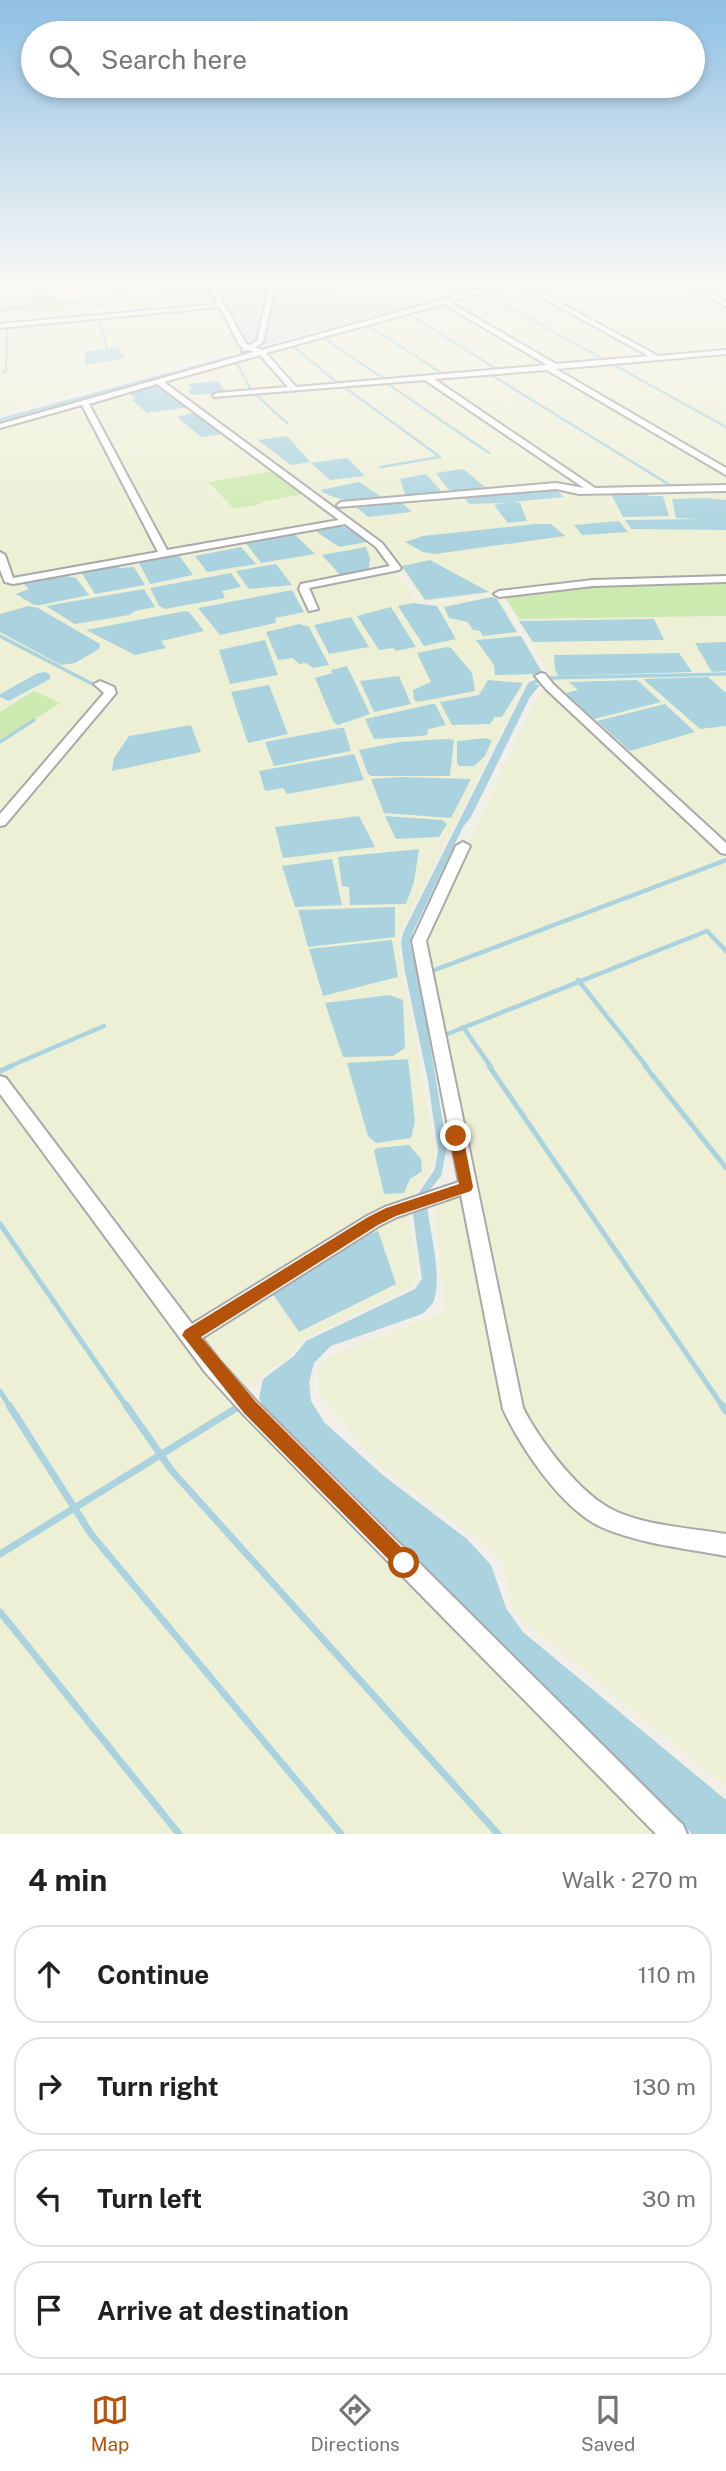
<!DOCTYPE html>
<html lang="en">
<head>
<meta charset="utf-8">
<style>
	:root { --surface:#fff; --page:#f6f6f6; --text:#202124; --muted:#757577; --line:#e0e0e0; --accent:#b45309 }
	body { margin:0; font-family:"Public Sans",sans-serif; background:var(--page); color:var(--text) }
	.stop { position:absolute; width:21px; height:21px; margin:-16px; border:5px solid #b45309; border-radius:50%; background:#fff }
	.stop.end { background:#b45309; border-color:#fff; box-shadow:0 2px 7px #0008 }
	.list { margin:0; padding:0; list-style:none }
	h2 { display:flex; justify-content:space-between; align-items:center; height:91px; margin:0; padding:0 28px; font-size:30px }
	h2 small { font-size:23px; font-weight:400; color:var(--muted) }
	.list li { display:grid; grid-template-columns:46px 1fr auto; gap:21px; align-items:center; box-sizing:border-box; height:98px; margin:0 14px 14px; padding:0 14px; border:2px solid var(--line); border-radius:28px }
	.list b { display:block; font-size:26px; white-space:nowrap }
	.list em { font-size:23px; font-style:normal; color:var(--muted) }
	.icon { flex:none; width:38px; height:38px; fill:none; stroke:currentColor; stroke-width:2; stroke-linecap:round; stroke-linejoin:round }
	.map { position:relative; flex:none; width:726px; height:1834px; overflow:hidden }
	.search { position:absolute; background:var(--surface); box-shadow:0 4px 10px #0003; left:21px; right:21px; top:21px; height:77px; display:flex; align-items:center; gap:18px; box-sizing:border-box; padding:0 24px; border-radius:38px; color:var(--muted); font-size:26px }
	.sheet { height:539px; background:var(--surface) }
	nav { display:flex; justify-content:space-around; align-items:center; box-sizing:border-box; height:98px; border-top:2px solid var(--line); background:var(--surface); font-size:19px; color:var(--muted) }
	nav a { display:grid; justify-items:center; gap:4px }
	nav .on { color:var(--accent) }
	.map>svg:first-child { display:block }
	.residential { fill:#e0dfdf }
	.farmland { fill:#eef0d5 }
	.grass { fill:#cdebb0 }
	.water { fill:#aad3df }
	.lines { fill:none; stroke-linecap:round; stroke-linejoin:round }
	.stream-far4 { stroke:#aad3df; stroke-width:2.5 }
	.stream-far3 { stroke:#aad3df; stroke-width:3.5 }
	.stream-far2 { stroke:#aad3df; stroke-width:4.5 }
	.stream-far1 { stroke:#aad3df; stroke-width:5 }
	.stream { stroke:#aad3df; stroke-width:7 }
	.street-casing { stroke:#a9a9a9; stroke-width:4 }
	.street { fill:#fff; fill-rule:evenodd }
	.route { fill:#b45309 }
</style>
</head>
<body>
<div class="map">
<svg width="726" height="1834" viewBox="0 0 726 1834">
	<rect width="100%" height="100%" fill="#f2efe9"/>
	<path class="residential" d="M214 282H338L331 288 339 289 330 296 423 303 263 345H247Z"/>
	<g class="farmland">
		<path d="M0 282 205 285 208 286 237 343 243 349 0 414Z"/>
		<path d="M338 282H489L423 303 329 296 338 290 330 288Z"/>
		<path d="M518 282H686L726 306V577L513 591 423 602 390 551 162 382Z"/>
		<path d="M128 392 147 413 189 407 376 546 388 559 417 603 432 605 498 595 542 672 525 683 400 934 398 945 435 1149 432 1168 410 1200 408 1213 418 1275 412 1287 301 1341 291 1355 242 1391 4 1079 0 1068V427Z"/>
		<path d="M726 616V671L550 676 519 619Z"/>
		<path d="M726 675V846L650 778 548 680Z"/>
		<path d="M548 690 726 859V1539L628 1519 593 1502 526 1425 424 937 538 695Z"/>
		<path d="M0 1088 208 1368 663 1834H0Z"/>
		<path d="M461 1196 505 1410 582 1510 726 1552V1786L514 1613 501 1558 380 1465 319 1395V1368L330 1356 446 1311 433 1204Z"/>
	</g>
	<g class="grass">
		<path d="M33 299 72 303 60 311 19 309Z"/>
		<path d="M274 471 306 494 260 502 262 504 234 509 208 482Z"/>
		<path d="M726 582V616L519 619 504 596 585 587Z"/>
		<path d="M34 691 60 703 0 741V712Z"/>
	</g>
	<g class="water">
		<path d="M492 282H503L0 423V418L438 300Z"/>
		<path d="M117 347 125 358 85 365V352Z"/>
		<path d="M218 381 227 393 192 395 188 391 192 389 187 384Z"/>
		<path d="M160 385 189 407 147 413 132 400 135 399 128 392Z"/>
		<path d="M195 412 223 433V434L201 437 177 417Z"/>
		<path d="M287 436 310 462 291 465 258 440Z"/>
		<path d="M347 458 365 476 330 480 311 463Z"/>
		<path d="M463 469 466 471 485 487 458 491 448 489 436 473Z"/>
		<path d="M426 474 442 492 406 496 400 479Z"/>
		<path d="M359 482 385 499C360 501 340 504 320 490Z"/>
		<path d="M554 488 564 497 513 502 520 503 527 521 508 523 494 505 505 503 469 504 462 495Z"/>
		<path d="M645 491 649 496H663L669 516 623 517 610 492Z"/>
		<path d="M706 498 726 500V530L631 529 625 520 702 519 676 518 672 499Z"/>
		<path d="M402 503 412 512 368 517 356 507Z"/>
		<path d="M619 521 628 532 582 535 574 525Z"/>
		<path d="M535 524H551L565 536 435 554 423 552 405 542 423 536Z"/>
		<path d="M333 526 347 527 367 542 339 547 317 532V529Z"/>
		<path d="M293 533 315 554 261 563 245 542Z"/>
		<path d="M241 547 256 564 207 572 195 556Z"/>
		<path d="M366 547 370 558 369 570 340 575 322 555Z"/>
		<path d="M178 554 193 575 150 584 138 561Z"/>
		<path d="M430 560 489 592 425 600 402 566Z"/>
		<path d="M276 564 292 585 249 589 236 571Z"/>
		<path d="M115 565 120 568 134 567 145 585 95 594 81 572Z"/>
		<path d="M231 573 241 587 222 591 225 598 165 609 159 606 150 588Z"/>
		<path d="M61 575 76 578 89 595 41 605H34L16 594 29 589 23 583 27 581Z"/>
		<path d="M144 589 155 607 135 611 129 615 75 624 46 606Z"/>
		<path d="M292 590 304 612 275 618 276 623 220 635 198 608Z"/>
		<path d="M492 597 497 599 517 632 483 636 480 631 473 630 468 622 449 618 444 607Z"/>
		<path d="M413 603 437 606 456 639 424 646 398 606Z"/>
		<path d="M28 606 38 608 100 644 99 649 75 663 61 665 0 632V614Z"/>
		<path d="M391 607 416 647 396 651 393 648 379 650 357 616Z"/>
		<path d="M185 611 189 612 204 631 161 641 166 648 135 655 86 630Z"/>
		<path d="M351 617 369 647 329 654 314 625Z"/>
		<path d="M654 619 664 640 533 642 519 621Z"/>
		<path d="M299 624 309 627 329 665 313 668 306 663 299 664 293 658 278 660 266 632Z"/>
		<path d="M521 636 542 672 538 674 495 675 494 665 476 640Z"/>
		<path d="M265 640 278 675 230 684 219 650Z"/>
		<path d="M726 642V671L712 672 695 643Z"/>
		<path d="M447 647 451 648 472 673 475 691 418 702 414 700 413 690 431 682 417 653Z"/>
		<path d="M679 653 692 672 558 676 555 669 554 655Z"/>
		<path d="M347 666 370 714 338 725 334 723 315 678 332 673 331 670Z"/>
		<path d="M45 672 50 675V679L9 701 0 697V694L38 673Z"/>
		<path d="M399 676 411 704 374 712 360 681Z"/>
		<path d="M708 677 726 693V726L700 729 643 679Z"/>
		<path d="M488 680 523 683 502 717H495L490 724 452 725 440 702 479 695Z"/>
		<path d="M637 680 661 702 594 719 566 693 578 690 569 682Z"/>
		<path d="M528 683 540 685 530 697 471 817 463 827 413 932 410 944 421 990 447 1147 441 1176 425 1196 414 1200 435 1169 438 1150 428 1081 405 972 401 943 403 933Z"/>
		<path d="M269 685 288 734 248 743 231 692Z"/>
		<path d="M432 704H435L446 725 428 729 427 735 422 736 374 739 365 719Z"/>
		<path d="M665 704 695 732 630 751 597 721Z"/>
		<path d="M191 725 201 752 112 771 114 758 129 736Z"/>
		<path d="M340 728H344L351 751 274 766 265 742Z"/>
		<path d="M485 738 492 740 485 756 474 766H459L457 763V741Z"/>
		<path d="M446 739 454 740 450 776H371L368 774 359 750 399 742Z"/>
		<path d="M354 754 364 780 287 794 283 788 265 791 259 771Z"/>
		<path d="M400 777 471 779 451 818 384 813 371 779Z"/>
		<path d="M359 816 375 847 283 858 275 827Z"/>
		<path d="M385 816 442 820 447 824 439 837 396 839Z"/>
		<path d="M419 849 414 882 406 904 350 905 349 887 342 886 338 857Z"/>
		<path d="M332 859 342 905 295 907 282 866Z"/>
		<path d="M395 907V937L308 947 298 910Z"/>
		<path d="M392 940 398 977 323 996 309 949Z"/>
		<path d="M390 995 403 1000 405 1048 393 1056 343 1057 325 1003Z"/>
		<path d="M408 1059 415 1122 411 1138 376 1143 368 1136 347 1063Z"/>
		<path d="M409 1145 421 1159 422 1171 410 1179 404 1193 384 1194 374 1151 377 1148Z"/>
		<path d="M427 1206C430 1231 441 1272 435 1296 434 1304 428 1309 422 1314L331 1346 314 1363 309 1382 311 1401 324 1422 384 1476 467 1539 491 1565 506 1608 523 1632 726 1800V1834H692L263 1406 259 1398 263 1379 294 1356 306 1341 415 1289 422 1279 413 1215 415 1210Z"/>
		<path d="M378 1231 396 1284 299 1332 272 1293 364 1236Z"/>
	</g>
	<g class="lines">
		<g class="stream-far4">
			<path d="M185 282 202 284"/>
			<path d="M485 294 726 427"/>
			<path d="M153 297 215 295"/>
			<path d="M32 298 106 306 136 282"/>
			<path d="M0 310 20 308 53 282"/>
			<path d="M411 315 501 372"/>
			<path d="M98 317 107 348"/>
			<path d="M369 326 446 376"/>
			<path d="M325 339 387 381"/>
			<path d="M294 347 339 384 342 383"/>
			<path d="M236 362 252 391 288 424"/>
			<path d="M212 369 519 282"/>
			<path d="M3 372 6 371 7 326"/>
			<path d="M488 373 673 487"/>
			<path d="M392 381 388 384 489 453"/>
			<path d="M343 386 440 457 381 467"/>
		</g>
		<g class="stream-far3">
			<path d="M0 636 100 688"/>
			<path d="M531 683 548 678 726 674"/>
			<path d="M0 742 34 720"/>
		</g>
		<g class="stream-far2">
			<path d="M432 971 726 860"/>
			<path d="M578 980 647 1067"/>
			<path d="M463 1027 491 1067"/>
			<path d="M445 1035 707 931 726 951"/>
			<path d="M8 1067 104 1026"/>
		</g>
		<g class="stream-far1">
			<path d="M489 1066 723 1407"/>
			<path d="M645 1066 726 1168"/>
			<path d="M0 1071 12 1066"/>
			<path d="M0 1224 127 1407"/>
			<path d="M0 1391 10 1407"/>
		</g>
		<g class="stream">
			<path d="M9 1405 91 1534 341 1834"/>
			<path d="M126 1405 172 1471 498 1834"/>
			<path d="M722 1405 726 1411"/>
			<path d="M0 1554 238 1407"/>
			<path d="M0 1612 179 1834"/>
		</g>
		<g class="street-casing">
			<g id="street">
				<path d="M0 282H5L0 286Z"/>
				<path d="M191 282 213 284 246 344 249 345 257 341 270 282H276L263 342 255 347 262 350 505 282H522L658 356 726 350V354L556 369 726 468V475L547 370 434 379 595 488 726 485V491L579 494 556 489 338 507 337 505 341 502 556 483 584 488 425 380 214 397 213 395 217 393 288 387 260 355 164 382 382 543 401 568 399 570 309 588 318 609 309 611 299 589 301 584 390 566 376 547 345 524 13 584 5 582 0 570V552L5 555 13 578 158 552 82 405 0 428V424L254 352 249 350 242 351 243 348 239 345 220 307 0 328V324L218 304 209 286ZM515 283 649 356 556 364 449 302ZM444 304 547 365 296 387 266 353ZM157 384 339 520 167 550 89 404Z"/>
				<path d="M685 282H693L726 302V307Z"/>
				<path d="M726 576V582L593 586 499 597 494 594 499 591 593 580Z"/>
				<path d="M541 673 545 674 554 685 726 843V854L721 853 546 689 535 676Z"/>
				<path d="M100 681 114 687 116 693 5 825 0 826V814L104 693 94 684Z"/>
				<path d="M463 842 470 846 426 941 523 1408C540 1441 580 1495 615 1511 648 1526 690 1528 726 1534V1556C684 1548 640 1544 601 1527 561 1508 521 1448 503 1409L461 1195 397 1217 379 1226 202 1338 219 1360 257 1402 683 1825 687 1834H656L243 1414 205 1372 0 1094V1076L6 1078 192 1324 367 1216 385 1207 459 1182 412 941 456 846Z"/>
			</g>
		</g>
		<use href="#street" class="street"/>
	</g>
	<linearGradient id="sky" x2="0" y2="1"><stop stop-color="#8fc0e4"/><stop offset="0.52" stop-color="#f9f8f5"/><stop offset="1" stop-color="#f9f8f5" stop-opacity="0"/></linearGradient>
	<rect width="726" height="539" fill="url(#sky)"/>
	<path class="route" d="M456 1131 463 1136 473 1187 471 1191 396 1216 378 1225 201 1337 256 1402 410 1556 413 1563 410 1569 404 1571 398 1569 244 1413 182 1335 185 1330 368 1217 386 1208 459 1184 449 1136Z"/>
</svg>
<div class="stop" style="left:404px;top:1563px"></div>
<div class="stop end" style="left:456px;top:1136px"></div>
<div class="search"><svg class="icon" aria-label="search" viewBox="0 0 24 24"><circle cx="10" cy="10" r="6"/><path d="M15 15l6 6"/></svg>Search here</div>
</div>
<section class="sheet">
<h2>4 min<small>Walk · 270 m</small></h2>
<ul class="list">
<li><svg class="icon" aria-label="ahead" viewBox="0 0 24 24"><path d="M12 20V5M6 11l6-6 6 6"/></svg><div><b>Continue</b></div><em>110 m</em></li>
<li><svg class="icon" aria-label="right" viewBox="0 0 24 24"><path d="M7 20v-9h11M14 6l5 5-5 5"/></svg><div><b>Turn right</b></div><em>130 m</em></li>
<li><svg class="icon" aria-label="left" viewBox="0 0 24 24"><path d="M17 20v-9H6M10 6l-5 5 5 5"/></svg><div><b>Turn left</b></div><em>30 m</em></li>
<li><svg class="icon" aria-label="arrive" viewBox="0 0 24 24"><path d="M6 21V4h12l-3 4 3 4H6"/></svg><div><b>Arrive at destination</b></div></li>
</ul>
</section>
<nav>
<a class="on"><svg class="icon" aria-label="map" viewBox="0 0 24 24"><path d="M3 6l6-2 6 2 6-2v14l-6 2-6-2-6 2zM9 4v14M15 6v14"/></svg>Map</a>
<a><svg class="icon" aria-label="directions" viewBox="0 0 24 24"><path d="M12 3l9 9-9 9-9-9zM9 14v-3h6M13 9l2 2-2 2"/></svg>Directions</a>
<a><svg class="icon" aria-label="saved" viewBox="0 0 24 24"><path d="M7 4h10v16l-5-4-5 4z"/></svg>Saved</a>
</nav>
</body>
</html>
